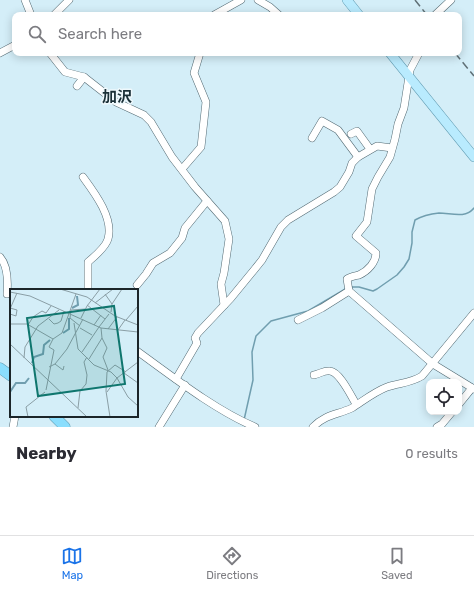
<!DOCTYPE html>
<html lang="en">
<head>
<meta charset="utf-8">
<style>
	:root { --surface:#fff; --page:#f7f7f7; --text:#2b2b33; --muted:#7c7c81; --line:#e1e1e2; --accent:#1a73e8 }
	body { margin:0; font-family:Rubik,"Noto Sans JP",sans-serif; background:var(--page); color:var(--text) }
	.controls { position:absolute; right:12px; bottom:12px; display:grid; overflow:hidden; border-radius:8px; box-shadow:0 2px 10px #0003 }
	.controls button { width:36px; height:36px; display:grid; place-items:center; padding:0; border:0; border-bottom:1px solid var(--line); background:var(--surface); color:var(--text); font:20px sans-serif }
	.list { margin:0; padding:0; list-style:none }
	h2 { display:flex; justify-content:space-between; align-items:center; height:52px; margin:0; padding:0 16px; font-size:17px }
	h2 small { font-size:13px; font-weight:400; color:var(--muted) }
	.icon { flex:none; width:22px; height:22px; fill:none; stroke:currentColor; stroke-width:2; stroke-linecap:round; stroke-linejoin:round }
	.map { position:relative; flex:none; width:474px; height:427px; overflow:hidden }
	.search { position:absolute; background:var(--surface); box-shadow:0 2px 10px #0003; left:12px; right:12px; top:12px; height:44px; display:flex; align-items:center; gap:10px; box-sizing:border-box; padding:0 14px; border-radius:8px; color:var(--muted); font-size:15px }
	.sheet { height:108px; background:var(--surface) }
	nav { display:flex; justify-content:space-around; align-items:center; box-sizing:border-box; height:56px; border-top:1px solid var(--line); background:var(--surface); font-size:11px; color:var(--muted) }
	nav a { display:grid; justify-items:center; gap:2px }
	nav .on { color:var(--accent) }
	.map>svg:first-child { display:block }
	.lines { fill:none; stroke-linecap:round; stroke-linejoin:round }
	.stream { stroke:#709eaf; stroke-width:1.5 }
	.minor-casing { stroke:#536a73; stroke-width:8 }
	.major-casing { stroke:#639db3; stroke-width:10 }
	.highway-casing { stroke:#639db3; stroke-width:11 }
	.minor { stroke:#fff; stroke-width:7 }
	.major { stroke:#b9ebfe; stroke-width:9 }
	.highway { stroke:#8adefd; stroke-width:10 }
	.rail { stroke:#607076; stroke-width:1.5; stroke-dasharray:8 4; stroke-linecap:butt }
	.labels { text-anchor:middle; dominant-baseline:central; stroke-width:3; stroke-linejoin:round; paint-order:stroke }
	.quarter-label { font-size:15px; font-weight:bold; fill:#1a3037; stroke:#eef8fc }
	.inset-river { fill:none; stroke:#709eaf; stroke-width:2 }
	.inset-road { fill:none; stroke:#8a9ea5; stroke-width:1 }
	.view { fill:#0f766e; fill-opacity:0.15; stroke:#0f766e; stroke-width:2 }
	.inset-edge { fill:none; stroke:#1b2529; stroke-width:2 }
</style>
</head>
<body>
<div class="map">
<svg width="474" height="427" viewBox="0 0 474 427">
	<rect width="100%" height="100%" fill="#d4eef8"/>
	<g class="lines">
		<g class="stream">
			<path d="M350 287H359L373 291 377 289 397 275 404 267 409 259 412 243V232L415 220C422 216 430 214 439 213 451 213 465 219 474 208"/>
			<path d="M244 420 253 380 252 352 256 336 271 321 308 311 347 288"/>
		</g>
		<g class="minor-casing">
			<g id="minor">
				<path d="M25 0 31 15"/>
				<path d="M258 0 270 7 279 15"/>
				<path d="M54 15 69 0"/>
				<path d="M214 15 241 0"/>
				<path d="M435 15 451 0"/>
				<path d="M0 53 15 45"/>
				<path d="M50 53 65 72 84 77 116 102 144 115 151 122 172 157 195 187 225 221 229 239 224 273 221 284 224 305"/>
				<path d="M419 53 410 70 404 108 398 124 395 139 390 157 378 177 372 189 367 222 356 236 376 253C376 262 368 271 359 275 355 276 351 276 347 279L349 291 433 364 474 389"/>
				<path d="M77 86 84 77"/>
				<path d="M351 134 357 131 370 149"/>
				<path d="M312 138 322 121 338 130 358 157"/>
				<path d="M182 169 201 147 206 102 194 73 200 53"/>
				<path d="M83 177C94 192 114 218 108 239 106 246 94 257 88 262V290"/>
				<path d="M0 257C8 266 8 282 7 294"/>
				<path d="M137 285 146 274 153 263 170 253 182 238 185 228 207 201"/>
				<path d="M298 320 322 308 349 291"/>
				<path d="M137 351C173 377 215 410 255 427"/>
				<path d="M314 375C319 374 325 370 330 371 340 372 351 396 356 404"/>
				<path d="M176 379 197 343 195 338 198 333 231 298 254 270 262 260 281 227 288 220 334 192 340 187 349 172 352 163 358 157 377 146 392 148"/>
				<path d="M459 404 472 388"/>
				<path d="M13 427 15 416"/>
				<path d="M159 427 185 385"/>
				<path d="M313 427C326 414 337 415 352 408 363 401 374 392 387 387 399 383 411 383 422 376L474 313"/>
				<path d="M437 427 442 424 452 412"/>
			</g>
		</g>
		<g class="major-casing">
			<g id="major">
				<path d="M347 0 359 15"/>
				<path d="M390 53 474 157"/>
			</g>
		</g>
		<g class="highway-casing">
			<g id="highway">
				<path d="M0 368 11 376"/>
				<path d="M54 416 65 427"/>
			</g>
		</g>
		<use href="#minor" class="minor"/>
		<use href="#major" class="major"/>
		<use href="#highway" class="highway"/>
		<g class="rail">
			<path d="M415 0 427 15"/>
			<path d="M455 53 474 76"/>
		</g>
	</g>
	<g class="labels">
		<g class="quarter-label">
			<text x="117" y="97">加沢</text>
		</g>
	</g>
	<g transform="translate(10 289)">
		<rect width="128" height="128" fill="#d4eef8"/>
		<path class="inset-river" d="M62 19 68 16 67 7M53 44 59 40V29M22 74 24 68 33 65 34 56 40 51M0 103 6 94H15L19 89"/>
		<path class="inset-road" d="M50 0 77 8 105 27 128 36M0 3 20 7 91 39 128 43M95 5 102 15M85 14 103 0M77 16 95 30M0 20 7 4M101 23 102 15 112 0M0 25 6 27 7 21 0 19M71 29 77 17 90 0M39 30 44 35 48 34 51 32 54 22M116 31 128 17M64 34 68 60 84 76 101 83 107 89 118 108 128 117M0 35H17L43 50 39 58 44 61 36 101M18 36 23 28 32 22 36 24 41 17M84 36 91 26M70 37 60 29 61 21 75 20M89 38 99 25M70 39 82 46M91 39 92 49 97 59 93 68 98 81M98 40 107 28M108 41 115 31M43 50 52 44 66 5M0 55 77 128M72 63 89 38M14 69 15 58 28 37 49 21M79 70 92 49M45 75 53 81 54 77M39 78 45 75 57 60 73 30M114 84 128 94M97 103 107 89 128 73M68 119 70 102 76 95 77 86 74 73 77 68M18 128 16 118 35 103M100 128 96 102 97 83 105 76 116 83"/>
		<path class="view" d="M104 17 115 95 28 107 17 29Z"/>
		<rect width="128" height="128" class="inset-edge"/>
	</g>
</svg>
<div class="controls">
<button><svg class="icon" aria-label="locate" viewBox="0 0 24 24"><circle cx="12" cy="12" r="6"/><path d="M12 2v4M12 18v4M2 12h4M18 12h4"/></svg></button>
</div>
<div class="search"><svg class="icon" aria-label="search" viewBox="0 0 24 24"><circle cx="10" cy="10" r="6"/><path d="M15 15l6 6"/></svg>Search here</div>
</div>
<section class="sheet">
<h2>Nearby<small>0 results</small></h2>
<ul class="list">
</ul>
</section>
<nav>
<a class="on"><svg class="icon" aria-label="map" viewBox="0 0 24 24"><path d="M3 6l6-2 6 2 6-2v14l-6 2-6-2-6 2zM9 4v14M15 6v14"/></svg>Map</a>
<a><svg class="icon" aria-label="directions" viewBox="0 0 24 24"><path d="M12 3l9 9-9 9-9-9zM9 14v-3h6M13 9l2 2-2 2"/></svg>Directions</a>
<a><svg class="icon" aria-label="saved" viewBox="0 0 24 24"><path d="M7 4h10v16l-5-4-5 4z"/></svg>Saved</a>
</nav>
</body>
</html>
